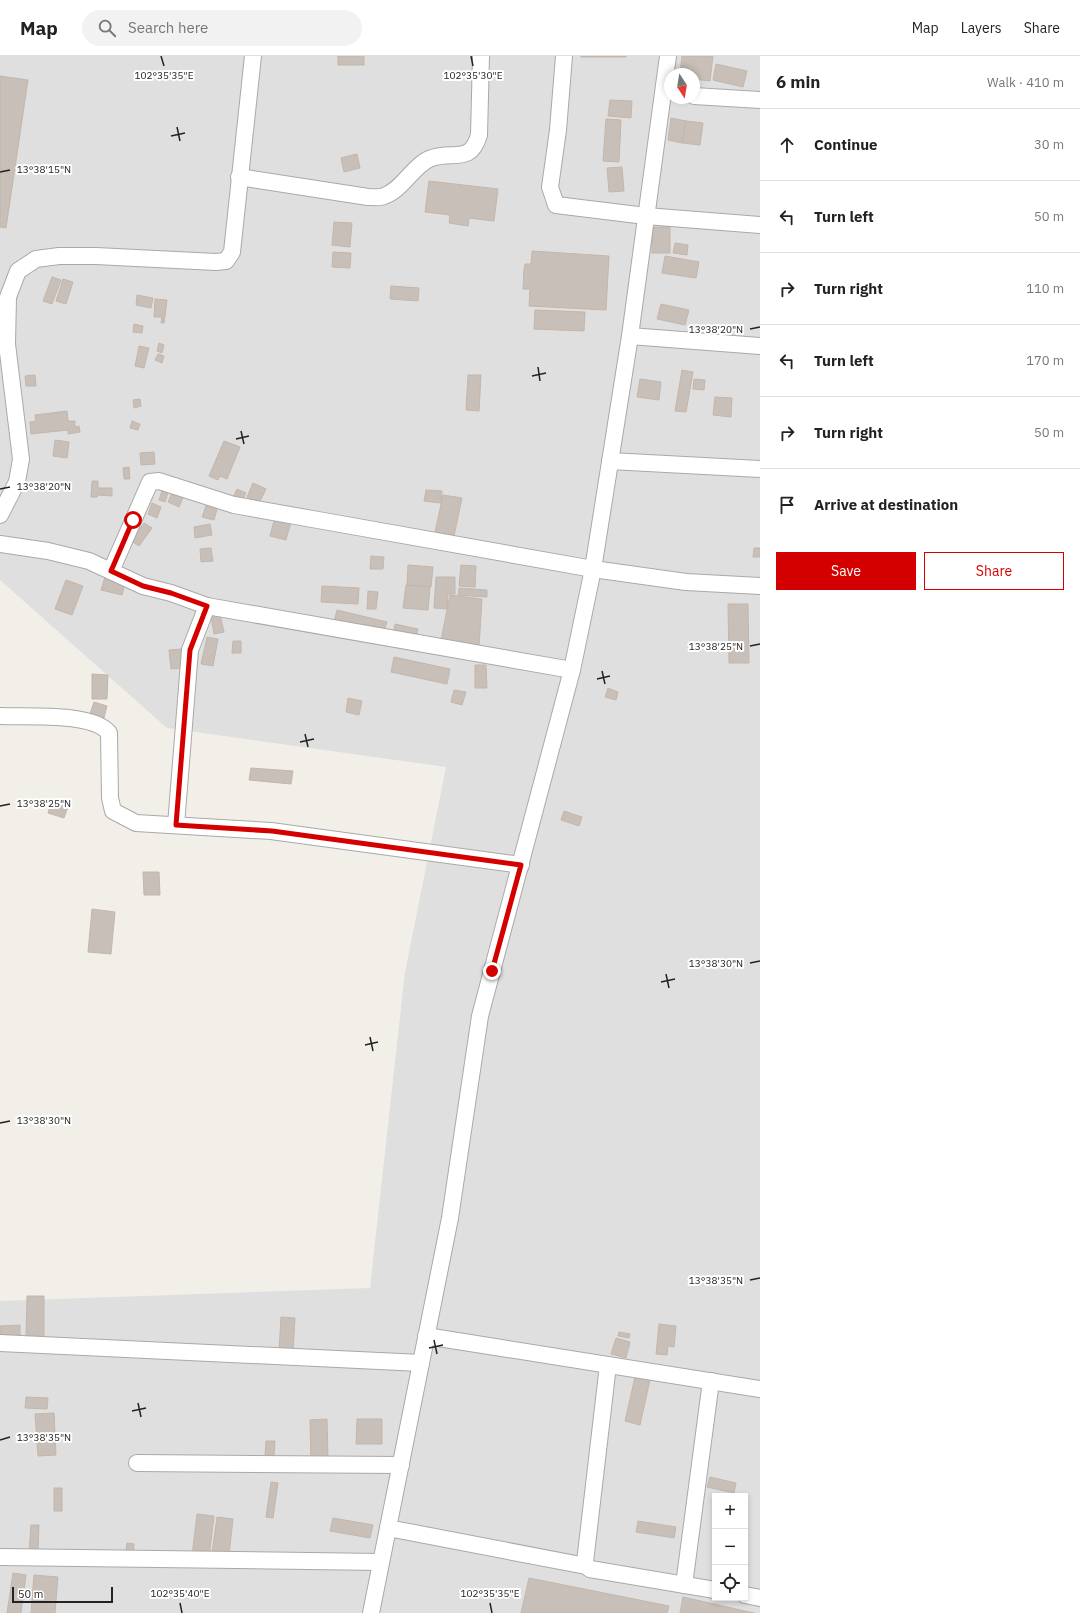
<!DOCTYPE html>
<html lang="en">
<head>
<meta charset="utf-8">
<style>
	:root { --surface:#fff; --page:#f2f2f2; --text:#222; --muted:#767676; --line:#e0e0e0; --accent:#d40000 }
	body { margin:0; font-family:"IBM Plex Sans",sans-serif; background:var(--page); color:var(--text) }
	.controls { position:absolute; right:12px; bottom:12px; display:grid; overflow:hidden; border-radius:0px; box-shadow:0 2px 6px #0003 }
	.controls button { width:36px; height:36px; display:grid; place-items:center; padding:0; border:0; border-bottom:1px solid var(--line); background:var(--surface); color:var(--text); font:20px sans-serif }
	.compass { position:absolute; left:664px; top:12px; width:36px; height:36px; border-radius:50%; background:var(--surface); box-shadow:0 2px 6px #0003; rotate:168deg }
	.scale { position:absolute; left:12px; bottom:10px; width:101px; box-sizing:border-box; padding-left:4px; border:2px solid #222; border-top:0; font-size:11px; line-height:14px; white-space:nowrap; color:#222; -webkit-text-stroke:3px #fff; paint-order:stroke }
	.stop { position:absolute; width:12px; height:12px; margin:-9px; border:3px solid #d40000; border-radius:50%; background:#fff }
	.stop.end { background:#d40000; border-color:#fff; box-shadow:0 1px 4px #0008 }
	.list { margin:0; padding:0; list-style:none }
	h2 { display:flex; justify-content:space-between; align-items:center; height:52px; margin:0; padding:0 16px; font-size:17px }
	h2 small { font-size:13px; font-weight:400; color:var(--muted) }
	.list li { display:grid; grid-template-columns:26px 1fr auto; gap:12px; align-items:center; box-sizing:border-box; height:72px; padding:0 16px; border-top:1px solid var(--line) }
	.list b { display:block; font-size:15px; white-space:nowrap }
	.list em { font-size:13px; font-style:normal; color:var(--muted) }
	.actions { display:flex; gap:8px; padding:12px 16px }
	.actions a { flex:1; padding:9px 0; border:1px solid var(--accent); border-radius:0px; text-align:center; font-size:14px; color:var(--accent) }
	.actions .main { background:var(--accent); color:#fff }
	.icon { flex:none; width:22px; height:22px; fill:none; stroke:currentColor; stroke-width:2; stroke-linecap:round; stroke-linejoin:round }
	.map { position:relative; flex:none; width:760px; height:1557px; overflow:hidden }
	header { display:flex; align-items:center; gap:24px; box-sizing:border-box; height:56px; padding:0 20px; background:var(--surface); border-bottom:1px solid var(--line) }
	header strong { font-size:19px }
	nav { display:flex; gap:22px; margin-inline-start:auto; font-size:14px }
	.search { width:280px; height:36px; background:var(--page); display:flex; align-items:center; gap:10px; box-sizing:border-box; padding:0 14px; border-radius:22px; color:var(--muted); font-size:15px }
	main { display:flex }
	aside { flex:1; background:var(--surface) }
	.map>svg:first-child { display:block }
	.residential { fill:#e0dfdf; fill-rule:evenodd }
	.building { fill:#c7bfb8; stroke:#c4b6ab }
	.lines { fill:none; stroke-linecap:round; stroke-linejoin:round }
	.street-casing { stroke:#a9a9a9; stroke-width:18 }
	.street { stroke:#fff; stroke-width:16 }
	.route { stroke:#d40000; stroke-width:5 }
	.ticks { fill:none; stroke:#222; stroke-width:1.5 }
	.ticks-label { font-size:10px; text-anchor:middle; fill:#222; stroke:#fff; stroke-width:4; stroke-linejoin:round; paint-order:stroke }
</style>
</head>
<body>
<header>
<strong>Map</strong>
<div class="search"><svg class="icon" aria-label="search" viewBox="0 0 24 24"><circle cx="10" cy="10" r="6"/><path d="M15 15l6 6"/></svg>Search here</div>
<nav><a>Map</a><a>Layers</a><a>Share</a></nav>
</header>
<main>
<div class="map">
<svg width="760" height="1557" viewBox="0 0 760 1557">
	<rect width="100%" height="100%" fill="#f2efe9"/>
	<path class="residential" d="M0 0H760V1557H0V1245L370 1232 405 916 446 711 167 672 0 524ZM670 18H694V42H670ZM715 1440H745V1542H715Z"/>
	<g class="building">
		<rect x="338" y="0" width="26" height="9"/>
		<rect x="581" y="0" width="45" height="1"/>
		<path d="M682 0H713L710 25 694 23V18H680Z"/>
		<path d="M716 8 747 15 743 31 713 24Z"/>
		<path d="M0 20 28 24 6 172 0 171Z"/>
		<path d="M610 44 632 45 631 62 608 60Z"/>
		<path d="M671 62 686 65 682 87 668 84Z"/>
		<path d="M606 63 621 64 619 106 603 105Z"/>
		<path d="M686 65 703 67 700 89 682 87Z"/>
		<path d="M357 98 360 112 344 116 341 102Z"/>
		<path d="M622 111 624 135 609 136 607 112Z"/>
		<path d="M429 125 498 133 494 165 469 162 468 170 449 167 450 159 425 156Z"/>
		<path d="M334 166 352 167 350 191 332 189Z"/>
		<rect x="652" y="171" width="18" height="26"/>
		<path d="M675 187 688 189 687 199 673 197Z"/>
		<path d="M532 195 609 200 606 254 529 250 530 233H523L524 214 525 208H531Z"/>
		<path d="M333 196 351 197 350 212 332 211Z"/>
		<path d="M665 200 699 206 696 222 662 217Z"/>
		<path d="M52 221 61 224 52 248 43 245Z"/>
		<path d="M63 223 73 226 66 248 56 245Z"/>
		<path d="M391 230 419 232 418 245 390 243Z"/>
		<path d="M137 239 153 242 151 252 136 249Z"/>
		<path d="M155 243 167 244 164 267H161L162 261H154Z"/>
		<path d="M661 248 689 254 685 269 657 263Z"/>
		<path d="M535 254 585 256 584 275 534 273Z"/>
		<path d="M134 268 143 270 142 277 133 276Z"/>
		<path d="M159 287 164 289 162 297 157 295Z"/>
		<path d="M139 290 149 292 144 312 135 310Z"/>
		<path d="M158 298 164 300 162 307 155 304Z"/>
		<path d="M682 314 693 316 686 356 675 355Z"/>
		<path d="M35 319 36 330H26L25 320Z"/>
		<path d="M468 319H481L479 355 466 354Z"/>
		<path d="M640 323 661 326 659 344 637 341Z"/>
		<path d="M694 323 705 324 704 334 693 333Z"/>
		<path d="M715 341 732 342 731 361 713 359Z"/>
		<path d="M140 343 141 350 134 352 133 344Z"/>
		<path d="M67 355 68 365H75V371L79 370 80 376 68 378V374L31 378 30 366 36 365 35 359Z"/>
		<path d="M132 365 140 368 138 374 130 372Z"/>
		<path d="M55 384 69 386 67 402 53 400Z"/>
		<path d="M224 385 240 391 227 423 220 420 218 424 209 420Z"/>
		<path d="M154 396 155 408 141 409 140 397Z"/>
		<path d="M129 411 130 423H124L123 412Z"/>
		<path d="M92 425H98V432H112V440L98 439 97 441H91Z"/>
		<path d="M253 427 266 433 259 447 247 441Z"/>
		<path d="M174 432 185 437 179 451 168 446Z"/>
		<path d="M237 433 246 437 241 448 232 444Z"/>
		<path d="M426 434 442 435 441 447 424 445Z"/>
		<path d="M162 435 168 437 165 446 159 444Z"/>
		<path d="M443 439 462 442 454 480 435 476Z"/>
		<path d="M152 447 161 451 157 462 148 458Z"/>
		<path d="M206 450 217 453 214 464 202 461Z"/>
		<path d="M275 461 291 466 286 484 270 480Z"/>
		<path d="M144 467 152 472 139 490 131 485Z"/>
		<path d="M210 468 212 479 195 482 194 471Z"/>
		<path d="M211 492 213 505 201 506 200 493Z"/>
		<path d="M754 492H760V501H753Z"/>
		<path d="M371 500 384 501 383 513H370Z"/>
		<path d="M408 509 433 511 431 531 407 529Z"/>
		<path d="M461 509 476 510 475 531 459 530Z"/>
		<path d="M105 521 125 526 122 539 101 534Z"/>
		<path d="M436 521H455V538H448L447 553 434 552Z"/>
		<path d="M66 524 83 530 72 559 55 553Z"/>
		<path d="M406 529 430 531 428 554 403 552Z"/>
		<path d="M322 530 359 532 358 548 321 546Z"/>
		<path d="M459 532 487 534V541L458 539Z"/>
		<path d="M368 535 378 536 376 553H367Z"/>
		<path d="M450 539 482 543 479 591 440 589Z"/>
		<path d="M728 548H748L749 607H729Z"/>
		<path d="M337 554 387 566 383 578 334 566Z"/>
		<path d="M220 558 224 576 214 578 211 560Z"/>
		<path d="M395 568 418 573 416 583 393 578Z"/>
		<path d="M207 581 218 583 213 610 201 608Z"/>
		<path d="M233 585H241V597H232Z"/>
		<path d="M182 593 184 612 171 613 169 594Z"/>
		<path d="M394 601 450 613 447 628 391 616Z"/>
		<path d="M475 609H486L487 632H475Z"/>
		<path d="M92 618 108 619 107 643H92Z"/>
		<path d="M608 632 618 636 616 644 605 641Z"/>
		<path d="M454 634 466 636 462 649 451 646Z"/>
		<path d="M348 642 362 645 359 659 346 656Z"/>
		<path d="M94 646 107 650 104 662 90 658Z"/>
		<path d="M251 712 293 715 291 728 249 724Z"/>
		<path d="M52 743 69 748 64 762 48 757Z"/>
		<path d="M564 755 582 761 579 770 561 764Z"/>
		<path d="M143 816H159L160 839H144Z"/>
		<path d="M92 853 115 856 111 898 88 896Z"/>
		<path d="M27 1240H44V1282H26Z"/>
		<path d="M281 1261 295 1262 293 1295H279Z"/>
		<path d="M659 1268 676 1270 674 1291 668 1290 667 1299 656 1298Z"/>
		<path d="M20 1269V1283H0V1270Z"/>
		<path d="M619 1276 630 1278 629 1282 618 1280Z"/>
		<path d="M616 1282 630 1286 626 1302 611 1298Z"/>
		<path d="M635 1321 650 1324 640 1369 625 1365Z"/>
		<path d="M26 1341 48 1342 47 1353 25 1352Z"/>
		<path d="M54 1357 56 1399 38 1400 35 1358Z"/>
		<path d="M327 1363 328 1403 311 1404 310 1364Z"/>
		<path d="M357 1363H382V1388H356Z"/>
		<path d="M266 1385H275L274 1400H265Z"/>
		<path d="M710 1421 736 1427 734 1437 707 1431Z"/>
		<path d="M271 1426 278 1427 273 1462 266 1461Z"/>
		<rect x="54" y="1432" width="8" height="23"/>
		<path d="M197 1458 214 1460 209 1502 192 1500Z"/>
		<path d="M217 1461 233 1463 229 1499 212 1497Z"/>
		<path d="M333 1462 373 1469 370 1482 330 1475Z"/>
		<path d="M638 1465 676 1471 674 1482 636 1476Z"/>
		<path d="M31 1469H39L38 1497H29Z"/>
		<path d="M127 1487 134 1488 133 1502 125 1501Z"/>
		<path d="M13 1517 26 1519 21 1557H7Z"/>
		<path d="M34 1519 58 1521 55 1557H31Z"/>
		<path d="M529 1522 669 1550 667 1557H521Z"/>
		<path d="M683 1541 754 1557H680Z"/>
	</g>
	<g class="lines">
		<g class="street-casing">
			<g id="street">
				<path d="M564 0 558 74 550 131 556 149 646 160 760 169"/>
				<path d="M694 40 760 44"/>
				<path d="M239 121 368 141C373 141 380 142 384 140 402 134 412 111 429 103 452 93 470 110 479 79L481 0"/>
				<path d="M630 280 760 290"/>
				<path d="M610 405 760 413"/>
				<path d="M0 459 17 426 21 403 7 288 8 241 18 215 36 203 59 200H96L216 206 226 205 232 196 253 0"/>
				<path d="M0 488 48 495 89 505 143 530 171 537 207 550 572 614"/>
				<path d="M111 515 150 426 159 425 234 449 318 464 593 513 686 526 760 530"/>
				<path d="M0 660C26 661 93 656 109 677L110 742 113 755 136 767 271 775 521 809"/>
				<path d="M176 769 190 594 207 550"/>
				<path d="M426 1280 760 1333"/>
				<path d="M0 1287 421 1307"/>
				<path d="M137 1407 401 1409"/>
				<path d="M388 1472 586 1510 590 1513 715 1534"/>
				<path d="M0 1501 381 1506"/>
				<path d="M586 1510 585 1506 608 1309"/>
				<path d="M684 1529 711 1325"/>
				<path d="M745 1539 760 1542"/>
				<path d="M371 1557 450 1162 480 960 572 614 593 513 630 280 668 0"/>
			</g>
		</g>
		<use href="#street" class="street"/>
	</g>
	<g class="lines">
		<path class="route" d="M133 464 111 515 143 530 171 537 207 550 190 594 176 769 272 775 521 809 492 915"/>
	</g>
	<path class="ticks" d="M161 0 164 10M471 0 473 10M177 71 180 85M171 80 185 77M0 116 10 114M750 273 760 271M538 311 540 325M532 320 546 317M241 375 244 388M236 383 249 380M0 433 10 431M750 590 760 588M602 615 605 628M597 623 610 620M305 678 308 691M300 686 314 683M0 750 10 748M750 907 760 905M666 918 669 932M661 926 675 923M370 981 373 995M365 989 378 986M0 1067 10 1065M750 1224 760 1222M434 1284 437 1298M429 1292 443 1289M138 1347 141 1361M132 1355 146 1352M0 1384 10 1381M180 1547 182 1557M490 1547 492 1557"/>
	<g class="ticks-label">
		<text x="164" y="23">102°35'35"E</text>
		<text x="473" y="23">102°35'30"E</text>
		<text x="44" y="117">13°38'15"N</text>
		<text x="716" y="277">13°38'20"N</text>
		<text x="44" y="434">13°38'20"N</text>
		<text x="716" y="594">13°38'25"N</text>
		<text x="44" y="751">13°38'25"N</text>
		<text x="716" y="911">13°38'30"N</text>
		<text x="44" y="1068">13°38'30"N</text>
		<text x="716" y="1228">13°38'35"N</text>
		<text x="44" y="1385">13°38'35"N</text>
		<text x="180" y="1541">102°35'40"E</text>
		<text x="490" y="1541">102°35'35"E</text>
	</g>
</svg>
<div class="controls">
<button>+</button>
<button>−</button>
<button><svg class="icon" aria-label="locate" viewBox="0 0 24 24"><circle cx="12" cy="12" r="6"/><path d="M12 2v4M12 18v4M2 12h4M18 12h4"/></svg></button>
</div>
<svg class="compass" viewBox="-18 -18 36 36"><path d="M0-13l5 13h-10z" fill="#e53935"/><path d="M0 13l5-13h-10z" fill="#767676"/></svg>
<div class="scale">50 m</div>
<div class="stop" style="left:133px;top:464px"></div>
<div class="stop end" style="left:492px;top:915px"></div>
</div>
<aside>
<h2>6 min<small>Walk · 410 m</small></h2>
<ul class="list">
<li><svg class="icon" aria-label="ahead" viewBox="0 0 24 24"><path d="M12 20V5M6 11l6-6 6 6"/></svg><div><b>Continue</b></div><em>30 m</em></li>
<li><svg class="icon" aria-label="left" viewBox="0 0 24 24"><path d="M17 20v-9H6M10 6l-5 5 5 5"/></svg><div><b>Turn left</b></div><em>50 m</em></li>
<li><svg class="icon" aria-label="right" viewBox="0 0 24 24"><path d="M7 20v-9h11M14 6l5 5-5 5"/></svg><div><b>Turn right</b></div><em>110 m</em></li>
<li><svg class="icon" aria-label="left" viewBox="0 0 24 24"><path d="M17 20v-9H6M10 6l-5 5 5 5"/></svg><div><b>Turn left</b></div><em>170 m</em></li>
<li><svg class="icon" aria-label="right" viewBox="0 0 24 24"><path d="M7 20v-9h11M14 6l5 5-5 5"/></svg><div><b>Turn right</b></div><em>50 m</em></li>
<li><svg class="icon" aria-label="arrive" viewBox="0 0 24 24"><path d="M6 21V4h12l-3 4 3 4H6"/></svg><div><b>Arrive at destination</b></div></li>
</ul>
<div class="actions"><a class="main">Save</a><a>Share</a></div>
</aside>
</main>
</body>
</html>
